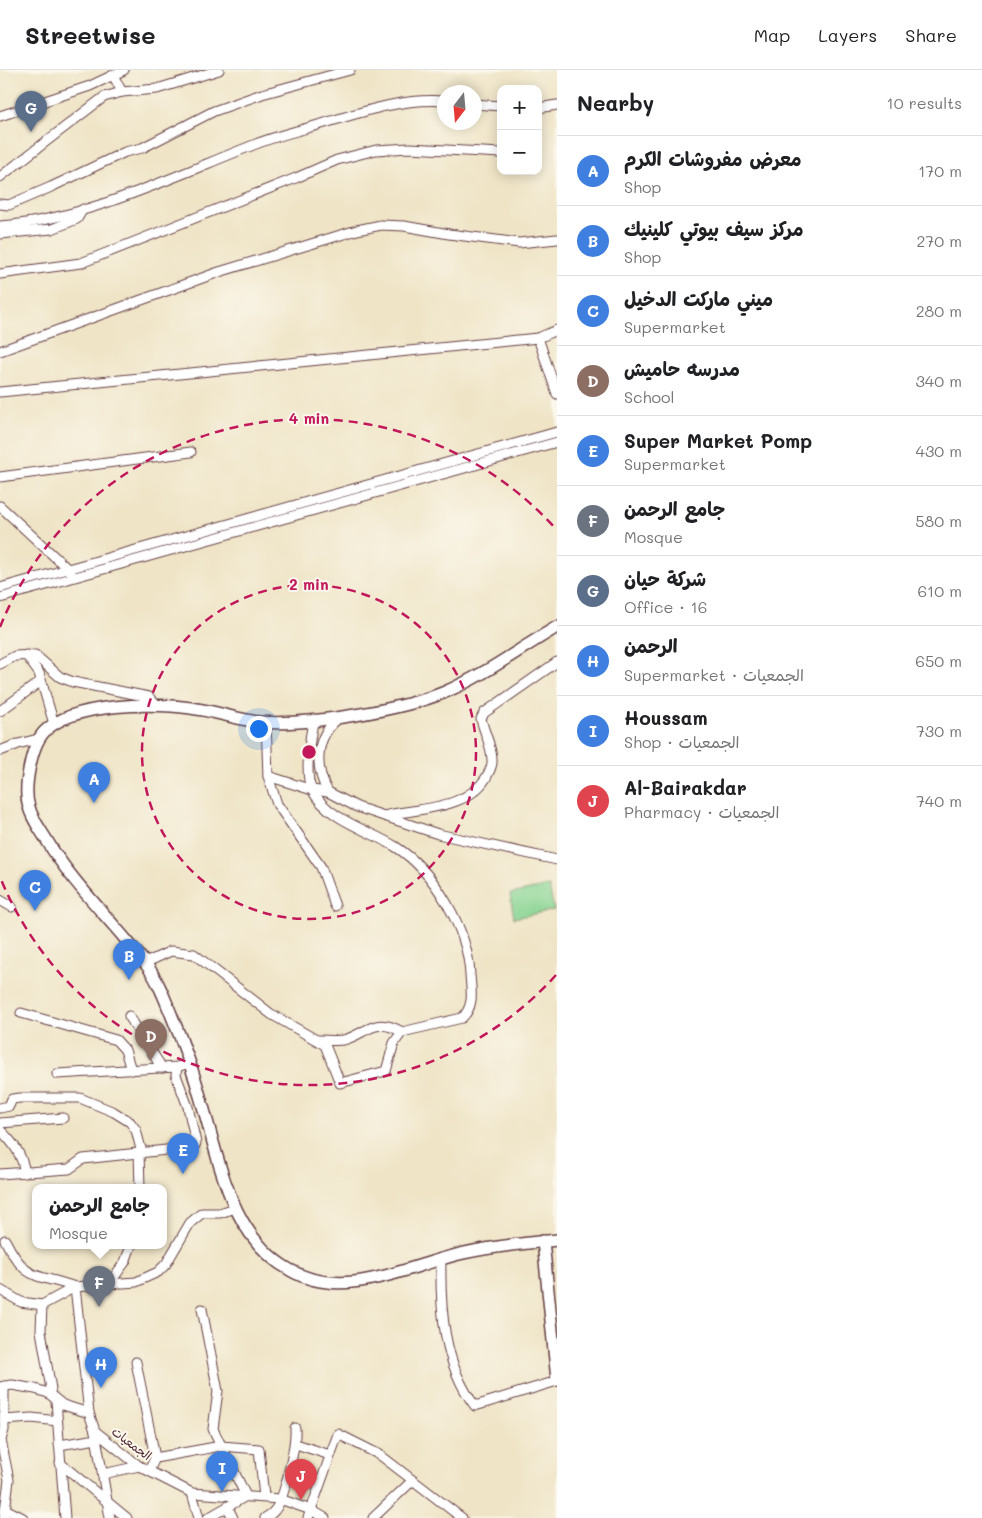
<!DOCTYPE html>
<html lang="en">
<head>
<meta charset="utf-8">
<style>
	:root { --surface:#fff; --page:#f2f2f2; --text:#202124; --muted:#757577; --line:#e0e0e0; --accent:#d93025 }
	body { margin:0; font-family:Mali,"Playpen Sans Arabic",sans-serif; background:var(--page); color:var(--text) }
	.controls { position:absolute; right:15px; top:15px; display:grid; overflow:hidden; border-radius:10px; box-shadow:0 2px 12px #0003 }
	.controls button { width:45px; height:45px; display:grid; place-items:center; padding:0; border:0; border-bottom:1px solid var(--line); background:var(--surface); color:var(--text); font:25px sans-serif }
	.compass { position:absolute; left:437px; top:15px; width:45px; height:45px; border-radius:50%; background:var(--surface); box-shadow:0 2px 12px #0003; rotate:196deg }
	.you { position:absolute; left:258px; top:658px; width:18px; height:18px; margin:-12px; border:4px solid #fff; border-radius:50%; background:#1a73e8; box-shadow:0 0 0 8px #1a73e833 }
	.badge { display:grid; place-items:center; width:32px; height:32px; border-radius:50%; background:var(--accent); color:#fff; font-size:16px; font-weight:700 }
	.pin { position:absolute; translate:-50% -41px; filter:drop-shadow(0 1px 2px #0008) }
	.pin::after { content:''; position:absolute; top:26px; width:18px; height:15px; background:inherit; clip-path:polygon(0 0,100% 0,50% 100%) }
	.popup { position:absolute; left:32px; top:1114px; width:135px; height:65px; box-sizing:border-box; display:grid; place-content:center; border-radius:10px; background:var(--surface); filter:drop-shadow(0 1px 4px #0005); font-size:16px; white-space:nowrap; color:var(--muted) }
	.popup b { font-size:19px; color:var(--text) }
	.popup::after { content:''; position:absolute; left:50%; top:100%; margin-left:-10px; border:10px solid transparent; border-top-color:var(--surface) }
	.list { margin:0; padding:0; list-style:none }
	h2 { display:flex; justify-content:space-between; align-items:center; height:65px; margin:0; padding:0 20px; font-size:21px }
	h2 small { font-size:16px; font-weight:400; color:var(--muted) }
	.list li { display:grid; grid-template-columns:32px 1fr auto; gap:15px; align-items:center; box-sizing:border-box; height:70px; padding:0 20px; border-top:1px solid var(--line) }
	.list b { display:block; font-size:19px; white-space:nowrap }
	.list p { margin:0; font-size:16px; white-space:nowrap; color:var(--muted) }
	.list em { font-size:16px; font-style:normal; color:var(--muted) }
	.map { position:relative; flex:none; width:557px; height:1448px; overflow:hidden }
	header { display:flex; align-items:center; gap:30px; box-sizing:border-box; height:70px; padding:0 25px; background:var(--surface); border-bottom:1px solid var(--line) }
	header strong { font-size:24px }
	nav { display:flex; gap:28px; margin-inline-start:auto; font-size:18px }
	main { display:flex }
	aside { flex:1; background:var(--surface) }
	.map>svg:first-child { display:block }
	.garden { fill:#88d492; stroke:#697a5e }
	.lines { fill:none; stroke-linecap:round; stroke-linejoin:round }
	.minor-casing { stroke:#633d42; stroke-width:11 }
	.major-casing { stroke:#633d42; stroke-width:14 }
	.minor { stroke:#fff; stroke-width:9 }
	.major { stroke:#fff; stroke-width:11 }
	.ring { fill:none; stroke:#c2185b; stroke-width:2.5; stroke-dasharray:9 6 }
	.labels { text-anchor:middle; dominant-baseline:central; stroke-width:4; stroke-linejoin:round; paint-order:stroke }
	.street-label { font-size:12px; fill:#4a1f2b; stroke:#fbf7ec }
	.centre { fill:#c2185b; stroke:#fbf7ec; stroke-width:2.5 }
	.ring-label { font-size:15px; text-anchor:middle; font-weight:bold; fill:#c2185b; stroke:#fbf7ec; stroke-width:4; stroke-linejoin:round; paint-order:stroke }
</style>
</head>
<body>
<header>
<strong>Streetwise</strong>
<nav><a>Map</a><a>Layers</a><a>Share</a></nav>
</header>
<main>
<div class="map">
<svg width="557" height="1448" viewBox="0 0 557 1448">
	<rect width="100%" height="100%" fill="#fbf7ec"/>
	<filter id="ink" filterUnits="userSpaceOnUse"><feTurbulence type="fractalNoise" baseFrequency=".02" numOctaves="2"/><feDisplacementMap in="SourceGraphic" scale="10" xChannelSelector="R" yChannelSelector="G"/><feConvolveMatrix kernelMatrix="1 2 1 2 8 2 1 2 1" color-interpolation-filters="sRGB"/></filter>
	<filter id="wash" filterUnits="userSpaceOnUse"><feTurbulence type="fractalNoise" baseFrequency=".0096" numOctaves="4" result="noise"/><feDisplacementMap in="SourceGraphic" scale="20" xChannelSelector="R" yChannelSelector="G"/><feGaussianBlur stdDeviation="1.12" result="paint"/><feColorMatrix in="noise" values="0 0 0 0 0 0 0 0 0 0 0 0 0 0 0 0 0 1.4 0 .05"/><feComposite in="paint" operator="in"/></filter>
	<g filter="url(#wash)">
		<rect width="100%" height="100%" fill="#efe4c6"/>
		<path class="garden" d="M549 816 554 840 514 848 510 824Z"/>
	</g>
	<g filter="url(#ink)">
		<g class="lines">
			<g class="minor-casing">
				<g id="minor">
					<path d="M113 5 122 22"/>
					<path d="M474 34 501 36"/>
					<path d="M538 38 557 35"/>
					<path d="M0 46 90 16 124 0"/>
					<path d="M0 107 104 27 122 22 157 19 219 0"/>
					<path d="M0 134 9 135 51 117 125 82 142 78 214 41 262 24 350 0"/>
					<path d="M0 156C88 149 174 106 256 74 278 65 302 60 325 53 364 41 404 28 444 31"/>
					<path d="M0 164 52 159 77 149 83 139"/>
					<path d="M0 204 81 193 296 108 337 90 376 80 410 78 501 83"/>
					<path d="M538 268 557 324"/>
					<path d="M0 281 219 202 357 160 381 155 404 156 449 164 519 173 557 169"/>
					<path d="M0 322 538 268 557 260"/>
					<path d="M0 407 191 382"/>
					<path d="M0 436 71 502"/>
					<path d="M0 518 557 362"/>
					<path d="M0 528 557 372"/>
					<path d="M26 585 39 603 54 654"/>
					<path d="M0 594 15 586 35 585 60 607 73 612 149 627 155 634"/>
					<path d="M0 641 41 611"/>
					<path d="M266 652 268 706 277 734 321 797 335 836"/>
					<path d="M0 681 18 674 38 669"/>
					<path d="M268 706 312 720 328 722 357 737 438 764 557 790"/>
					<path d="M328 722C314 697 315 666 339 648"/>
					<path d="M384 746C417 738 466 740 486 708 489 702 493 696 492 690 492 676 484 662 481 649L484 643 557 592"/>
					<path d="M0 830 12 837"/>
					<path d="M145 893 171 881 194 884 271 944 325 975 340 1013 386 1001 394 973 402 962 462 948C475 936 471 920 470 905 468 859 434 801 396 777 369 760 328 750 312 720 304 707 310 664 314 649"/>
					<path d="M21 943 116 970 125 980 131 1000"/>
					<path d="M129 946 162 998"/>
					<path d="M319 970C326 970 336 971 343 970 366 965 373 945 402 962"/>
					<path d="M57 1004 177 997 189 993"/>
					<path d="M0 1038 9 1036 12 1029 20 1028H80L114 1042 130 1052 136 1060 142 1083"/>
					<path d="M0 1053 63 1048"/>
					<path d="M0 1060C14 1073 22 1085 25 1103"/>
					<path d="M139 1082 140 1118"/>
					<path d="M0 1104 69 1099 83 1089 194 1077 196 1073 188 1037 176 1005 177 997"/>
					<path d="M5 1170C27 1213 35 1203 75 1217"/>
					<path d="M441 1188C440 1238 443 1294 475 1336L557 1311"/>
					<path d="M109 1214 136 1212 158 1202 166 1194 190 1153 202 1143H220L235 1138"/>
					<path d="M0 1220 21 1232 42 1235"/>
					<path d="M202 1239 218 1321 213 1359 246 1426"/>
					<path d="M136 1292 153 1377 155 1388 149 1401"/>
					<path d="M0 1317 12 1315 35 1319 48 1323 63 1335 89 1343 75 1217 109 1214 125 1192 131 1176"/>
					<path d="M48 1323 51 1319 41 1261 42 1235 75 1217"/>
					<path d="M56 1331 65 1448"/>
					<path d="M89 1343 95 1361 110 1448"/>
					<path d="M4 1350 32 1348 57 1351"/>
					<path d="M95 1361 139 1396 192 1423 280 1429 311 1440 325 1448"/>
					<path d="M296 1374 330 1385"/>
					<path d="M59 1375 97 1369"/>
					<path d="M155 1388 221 1376 259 1379 264 1427"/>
					<path d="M60 1393 127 1448"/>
					<path d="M103 1404 139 1396"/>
					<path d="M192 1423 199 1448"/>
					<path d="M228 1438 233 1448"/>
					<path d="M5 1439 23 1448"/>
					<path d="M4 1448 9 1410 1 1370 4 1360V1316"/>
					<path d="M208 1448 246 1426"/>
					<path d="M265 1448C268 1446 272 1444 274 1441 285 1430 296 1374 295 1358"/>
					<path d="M308 1448 338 1364 380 1385 462 1448"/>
					<path d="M373 1448 412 1411"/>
				</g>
			</g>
			<g class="major-casing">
				<g id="major">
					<path d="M557 557C521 578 483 606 445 622 402 640 306 656 260 652 238 650 218 642 197 639 159 632 72 632 44 662 31 676 23 719 29 737 32 749 40 759 46 769 73 815 113 851 145 893 157 908 164 927 171 944 183 973 194 1003 202 1033 220 1093 231 1167 290 1200 344 1232 409 1195 464 1183 494 1176 526 1173 557 1170"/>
					<path d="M543 1171 557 1310"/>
				</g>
			</g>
			<use href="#minor" class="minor"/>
			<use href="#major" class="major"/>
		</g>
	</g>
	<g class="ring">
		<circle cx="309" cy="682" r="167"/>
		<path d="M556 905A333 333 0 0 1 0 807M0 557A333 333 0 0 1 556 459"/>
	</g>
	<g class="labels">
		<g class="street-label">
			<text transform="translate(132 1373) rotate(37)">الجمعيات</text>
		</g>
	</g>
	<circle cx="309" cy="682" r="8" class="centre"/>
	<g class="ring-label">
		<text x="309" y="354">4 min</text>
		<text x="309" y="520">2 min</text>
	</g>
</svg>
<div class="controls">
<button>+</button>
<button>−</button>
</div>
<svg class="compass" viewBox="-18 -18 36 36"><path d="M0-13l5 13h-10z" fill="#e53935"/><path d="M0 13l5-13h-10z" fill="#757577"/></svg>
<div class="you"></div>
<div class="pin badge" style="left:94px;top:733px;background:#3f7fe0">A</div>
<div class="pin badge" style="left:129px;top:910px;background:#3f7fe0">B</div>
<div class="pin badge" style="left:35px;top:841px;background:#3f7fe0">C</div>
<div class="pin badge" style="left:151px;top:990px;background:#8d6e63">D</div>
<div class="pin badge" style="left:183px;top:1104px;background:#3f7fe0">E</div>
<div class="pin badge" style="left:99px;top:1237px;background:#6b7280">F</div>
<div class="popup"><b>جامع الرحمن</b>Mosque</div>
<div class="pin badge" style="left:31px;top:62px;background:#5c6f8a">G</div>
<div class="pin badge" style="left:101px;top:1318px;background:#3f7fe0">H</div>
<div class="pin badge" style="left:222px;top:1422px;background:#3f7fe0">I</div>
<div class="pin badge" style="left:301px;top:1430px;background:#e0444e">J</div>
</div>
<aside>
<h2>Nearby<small>10 results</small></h2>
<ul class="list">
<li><span class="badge" style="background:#3f7fe0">A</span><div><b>معرض مفروشات الكرم</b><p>Shop</p></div><em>170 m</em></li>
<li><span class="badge" style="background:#3f7fe0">B</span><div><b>مركز سيف بيوتي كلينيك</b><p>Shop</p></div><em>270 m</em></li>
<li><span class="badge" style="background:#3f7fe0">C</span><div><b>ميني ماركت الدخيل</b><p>Supermarket</p></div><em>280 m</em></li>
<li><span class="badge" style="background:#8d6e63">D</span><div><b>مدرسه حاميش</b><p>School</p></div><em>340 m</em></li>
<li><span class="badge" style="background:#3f7fe0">E</span><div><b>Super Market Pomp</b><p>Supermarket</p></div><em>430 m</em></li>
<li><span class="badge" style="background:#6b7280">F</span><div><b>جامع الرحمن</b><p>Mosque</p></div><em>580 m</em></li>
<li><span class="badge" style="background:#5c6f8a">G</span><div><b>شركة حيان</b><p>Office · 16</p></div><em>610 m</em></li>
<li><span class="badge" style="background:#3f7fe0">H</span><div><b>الرحمن</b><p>Supermarket · الجمعيات</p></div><em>650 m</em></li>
<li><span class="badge" style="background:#3f7fe0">I</span><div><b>Houssam</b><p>Shop · الجمعيات</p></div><em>730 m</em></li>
<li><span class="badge" style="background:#e0444e">J</span><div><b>Al-Bairakdar</b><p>Pharmacy · الجمعيات</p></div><em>740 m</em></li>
</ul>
</aside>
</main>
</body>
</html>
